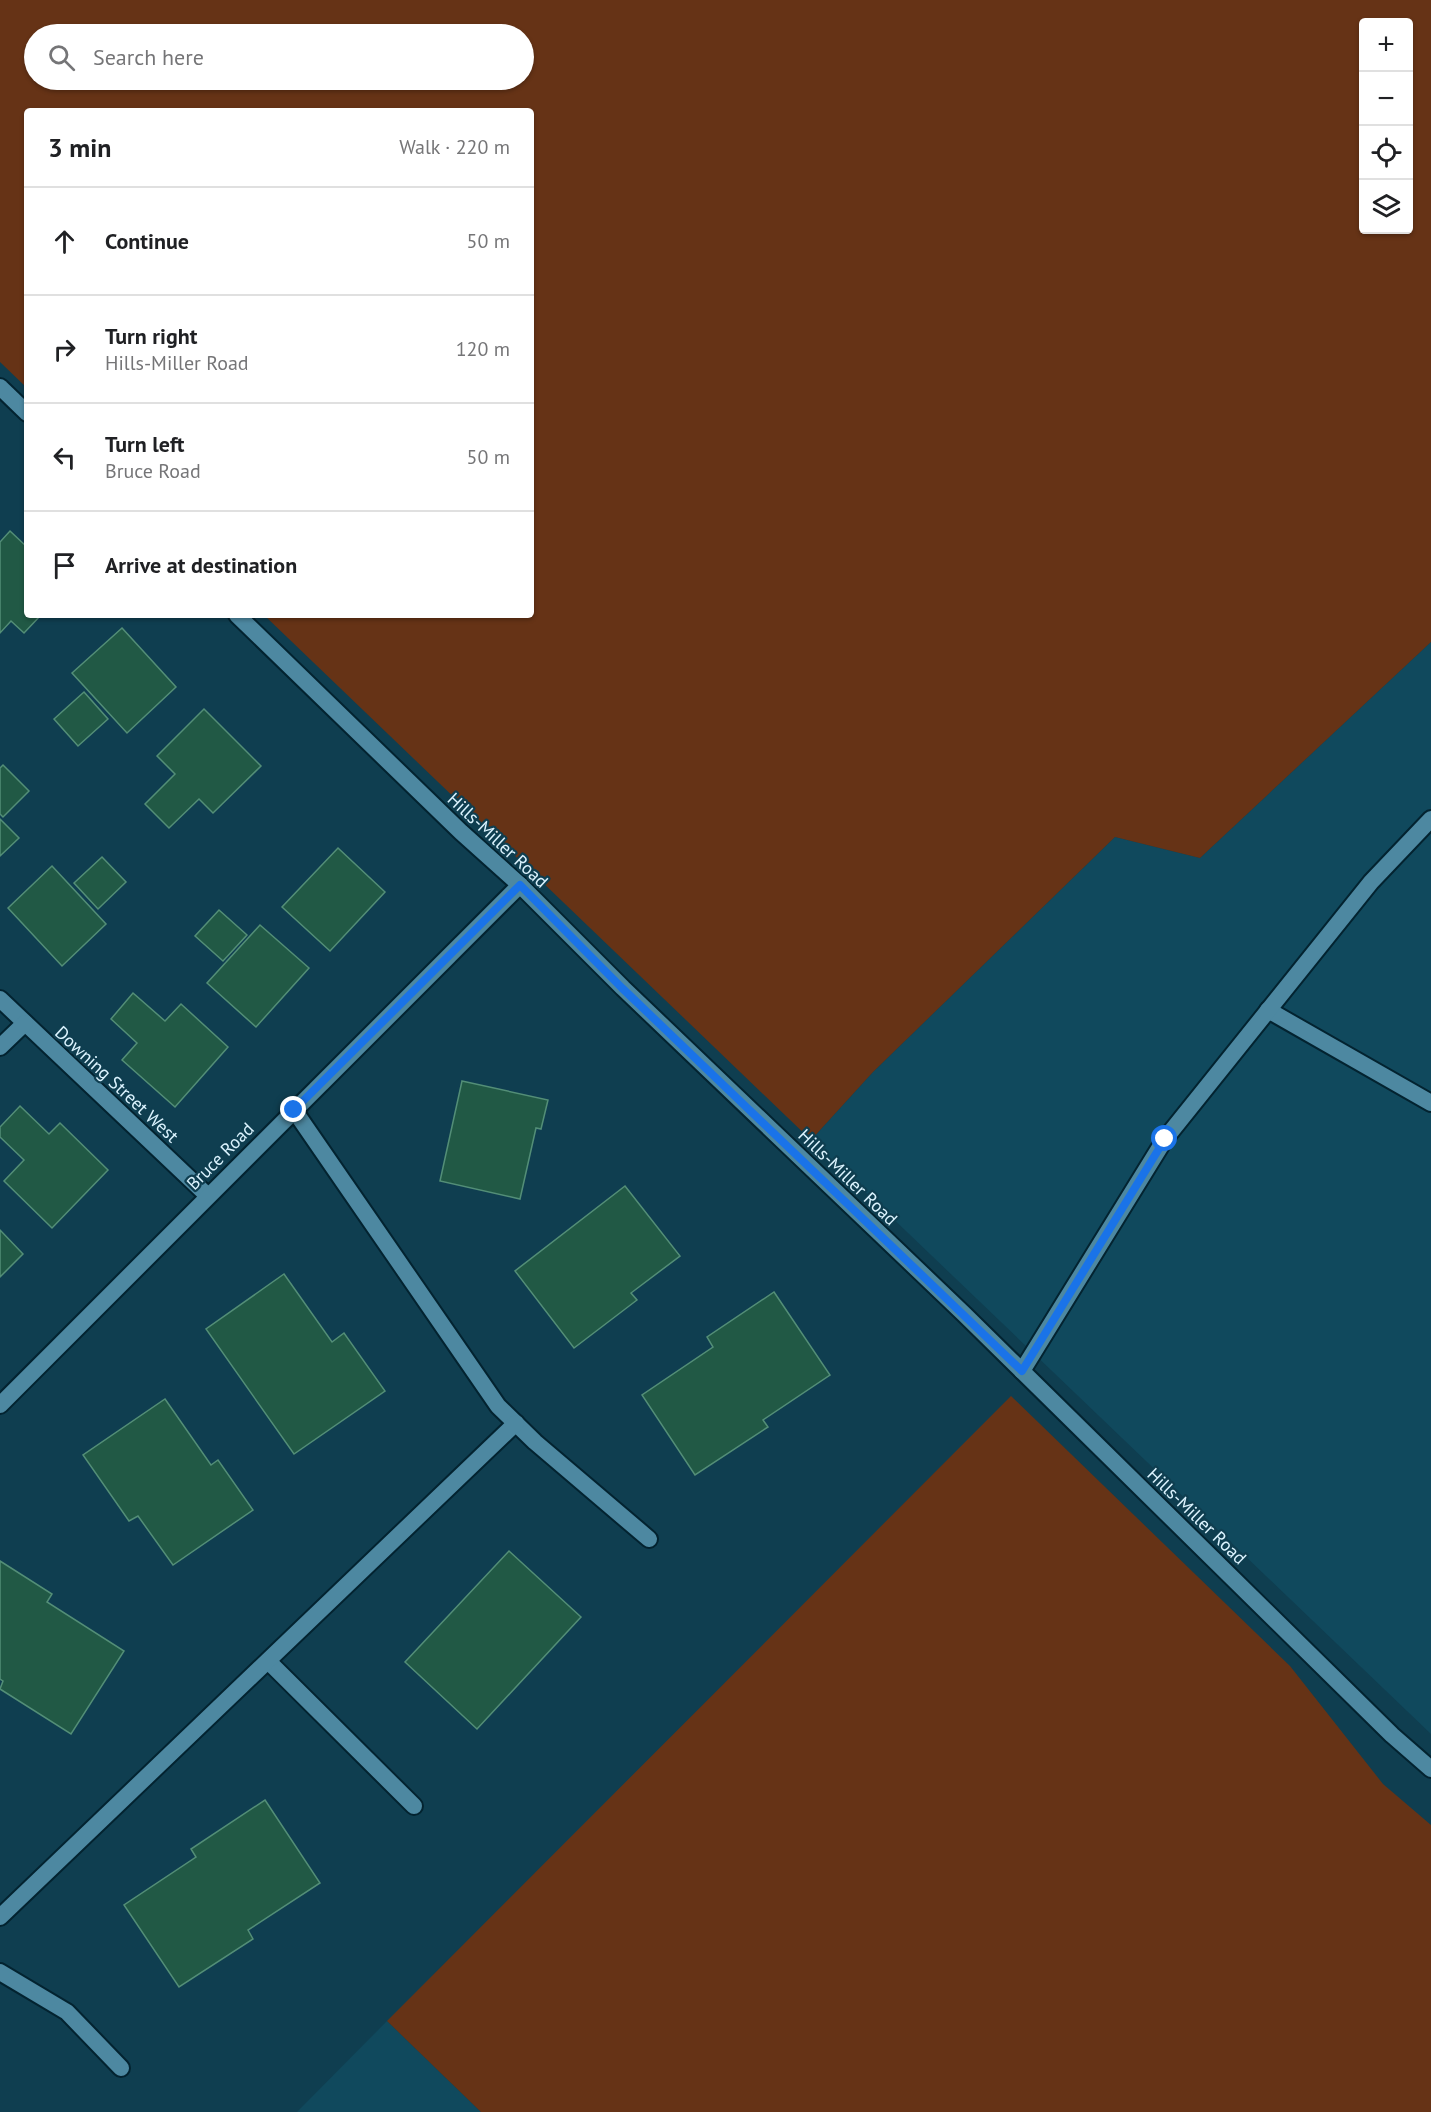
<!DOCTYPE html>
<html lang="en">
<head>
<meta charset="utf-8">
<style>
	:root { --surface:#fff; --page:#f6f6f6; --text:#202124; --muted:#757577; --line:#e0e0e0 }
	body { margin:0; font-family:"PT Sans",sans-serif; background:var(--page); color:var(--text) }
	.controls { position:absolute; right:18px; top:18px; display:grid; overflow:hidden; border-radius:6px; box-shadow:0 2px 4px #0004 }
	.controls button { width:54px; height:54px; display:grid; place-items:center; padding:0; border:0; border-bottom:2px solid var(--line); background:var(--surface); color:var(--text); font:30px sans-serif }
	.stop { position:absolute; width:18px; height:18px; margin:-14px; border:4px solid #1a73e8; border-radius:50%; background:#fff }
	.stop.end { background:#1a73e8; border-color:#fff; box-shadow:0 2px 6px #0008 }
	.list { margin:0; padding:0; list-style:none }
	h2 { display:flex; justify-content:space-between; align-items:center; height:78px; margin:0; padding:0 24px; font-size:26px }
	h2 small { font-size:20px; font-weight:400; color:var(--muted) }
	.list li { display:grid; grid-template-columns:39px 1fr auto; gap:18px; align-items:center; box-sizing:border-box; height:108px; padding:0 24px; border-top:2px solid var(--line) }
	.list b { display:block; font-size:22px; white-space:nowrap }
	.list p { margin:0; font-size:20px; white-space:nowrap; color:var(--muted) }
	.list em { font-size:20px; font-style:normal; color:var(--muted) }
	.icon { flex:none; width:33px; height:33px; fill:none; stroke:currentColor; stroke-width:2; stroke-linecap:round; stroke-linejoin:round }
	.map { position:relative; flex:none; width:1431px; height:2112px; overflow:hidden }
	.search { position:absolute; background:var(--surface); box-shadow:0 2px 4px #0004; left:24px; top:24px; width:510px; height:66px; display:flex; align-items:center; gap:15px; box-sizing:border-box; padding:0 21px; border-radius:33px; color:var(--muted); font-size:22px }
	.panel { position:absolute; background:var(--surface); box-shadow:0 2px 4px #0004; left:24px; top:108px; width:510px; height:510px; border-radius:6px }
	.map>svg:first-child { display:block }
	.built { fill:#10495d }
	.green { fill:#663316; fill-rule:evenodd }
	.building { fill:#215945; stroke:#538e77; stroke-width:1.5 }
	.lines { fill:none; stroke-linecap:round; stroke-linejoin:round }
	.service-casing { stroke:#032330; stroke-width:20 }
	.minor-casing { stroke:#032330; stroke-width:20 }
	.tertiary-casing { stroke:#032330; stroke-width:20 }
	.service { stroke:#4d88a1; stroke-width:16 }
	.minor { stroke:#4d88a1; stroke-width:16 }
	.tertiary { stroke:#4d88a1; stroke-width:16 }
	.route { stroke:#1a73e8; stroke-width:8 }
	.labels { text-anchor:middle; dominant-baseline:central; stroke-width:4.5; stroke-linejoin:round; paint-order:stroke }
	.street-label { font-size:18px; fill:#dbf3fe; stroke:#0f3e50 }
</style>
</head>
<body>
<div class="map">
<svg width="1431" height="2112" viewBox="0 0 1431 2112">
	<rect width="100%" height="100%" fill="#0f3e50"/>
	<g class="built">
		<path d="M1431 642V1734L811 1140 873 1072 1115 837 1200 858Z"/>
		<path d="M387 2021 481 2112H297Z"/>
	</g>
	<g class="green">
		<path d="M0 0H1431V642L1200 858 1115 837 873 1072 811 1140 264 615H531V111H27V388L0 362ZM1364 22H1408V230H1364ZM34 34H524V80H34Z"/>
		<path d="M1011 1396 1290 1666 1383 1784 1431 1825V2112H481L387 2021Z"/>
	</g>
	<g class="building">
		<path d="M10 531 27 547V615H41L24 633 11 621 0 633V542Z"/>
		<path d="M122 628 176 687 127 733 72 673Z"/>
		<path d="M84 692 108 719 78 746 54 719Z"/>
		<path d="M204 709 261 766 213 813 199 799 169 828 145 804 175 774 157 756Z"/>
		<path d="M3 765 29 791 3 817 0 814V768Z"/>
		<path d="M0 819 19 838 0 856Z"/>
		<path d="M338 848 385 892 330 951 282 907Z"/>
		<path d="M102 857 126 882 98 909 74 883Z"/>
		<path d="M52 866 106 924 62 966 8 908Z"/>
		<path d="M219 910 247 935 223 961 195 936Z"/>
		<path d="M260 925 309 968 256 1027 207 983Z"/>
		<path d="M133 993 165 1021 181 1004 228 1047 175 1107 122 1060 137 1043 111 1019Z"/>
		<path d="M462 1081 548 1100 541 1129 536 1128 520 1199 440 1181Z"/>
		<path d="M20 1106 49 1134 60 1123 108 1170 52 1228 4 1181 24 1160 0 1137V1127Z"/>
		<path d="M625 1186 680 1256 631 1293 637 1300 574 1348 515 1271Z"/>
		<path d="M0 1230 23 1254 0 1277Z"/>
		<path d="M284 1274 332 1342 344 1333 385 1391 294 1454 206 1329Z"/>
		<path d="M774 1292 830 1375 763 1420 768 1427 695 1475 642 1395 713 1347 707 1337Z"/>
		<path d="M165 1399 211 1465 218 1460 253 1510 173 1565 138 1516 129 1521 83 1455Z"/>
		<path d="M509 1551 581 1617 477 1729 405 1662Z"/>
		<path d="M0 1561 52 1594 47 1602 124 1651 71 1734 0 1689 3 1681 0 1679Z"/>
		<path d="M265 1800 320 1883 248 1930 253 1939 179 1987 124 1905 196 1857 191 1849Z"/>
	</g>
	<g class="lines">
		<g class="service-casing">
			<g id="service">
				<path d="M1268 1010 1431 1103"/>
				<path d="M294 1110 498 1406 535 1442 649 1539"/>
				<path d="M1022 1371 1165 1139 1371 882 1431 819"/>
				<path d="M268 1661 414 1806"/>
				<path d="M0 1917 516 1423"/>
				<path d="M0 1972 67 2012 121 2068"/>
			</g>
		</g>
		<g class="minor-casing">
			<g id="minor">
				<path d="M0 999 208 1196"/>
				<path d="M0 1047 25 1023"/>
				<path d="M0 1405 520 885"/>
			</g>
		</g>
		<g class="tertiary-casing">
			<g id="tertiary">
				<path d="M0 387 27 413"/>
				<path d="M237 615 461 832 520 885 623 988 964 1314 1392 1735 1431 1769"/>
			</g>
		</g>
		<use href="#service" class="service"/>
		<use href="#minor" class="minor"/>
		<use href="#tertiary" class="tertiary"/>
	</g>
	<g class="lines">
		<path class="route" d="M294 1110 520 885 622 988 1022 1371 1165 1139"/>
	</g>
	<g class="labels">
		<g class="street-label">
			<text transform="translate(498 840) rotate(43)">Hills-Miller Road</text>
			<text transform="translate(117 1084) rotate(43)">Downing Street West</text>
			<text transform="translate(220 1156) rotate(-45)">Bruce Road</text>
			<text transform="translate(848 1177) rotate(44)">Hills-Miller Road</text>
			<text transform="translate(1197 1516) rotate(44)">Hills-Miller Road</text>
		</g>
	</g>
</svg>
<div class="controls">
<button>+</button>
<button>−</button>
<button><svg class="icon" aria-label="locate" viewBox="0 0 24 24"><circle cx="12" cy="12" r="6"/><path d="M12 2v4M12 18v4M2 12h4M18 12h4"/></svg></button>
<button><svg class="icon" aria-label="layers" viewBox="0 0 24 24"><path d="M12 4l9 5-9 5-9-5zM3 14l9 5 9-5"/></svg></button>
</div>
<div class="stop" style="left:1165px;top:1139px"></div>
<div class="stop end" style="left:294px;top:1110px"></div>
<div class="search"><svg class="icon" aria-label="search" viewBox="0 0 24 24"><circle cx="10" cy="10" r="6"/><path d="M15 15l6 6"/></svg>Search here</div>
<section class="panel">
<h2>3 min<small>Walk · 220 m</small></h2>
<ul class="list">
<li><svg class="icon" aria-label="ahead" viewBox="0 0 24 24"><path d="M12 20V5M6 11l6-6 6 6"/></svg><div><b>Continue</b></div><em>50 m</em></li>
<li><svg class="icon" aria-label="right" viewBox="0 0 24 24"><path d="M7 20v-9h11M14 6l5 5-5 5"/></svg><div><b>Turn right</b><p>Hills-Miller Road</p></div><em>120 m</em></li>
<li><svg class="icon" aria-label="left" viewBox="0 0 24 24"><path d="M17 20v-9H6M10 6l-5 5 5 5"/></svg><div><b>Turn left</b><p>Bruce Road</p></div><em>50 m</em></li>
<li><svg class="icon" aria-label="arrive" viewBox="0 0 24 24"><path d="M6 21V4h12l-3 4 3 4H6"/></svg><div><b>Arrive at destination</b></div></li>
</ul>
</section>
</div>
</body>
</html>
